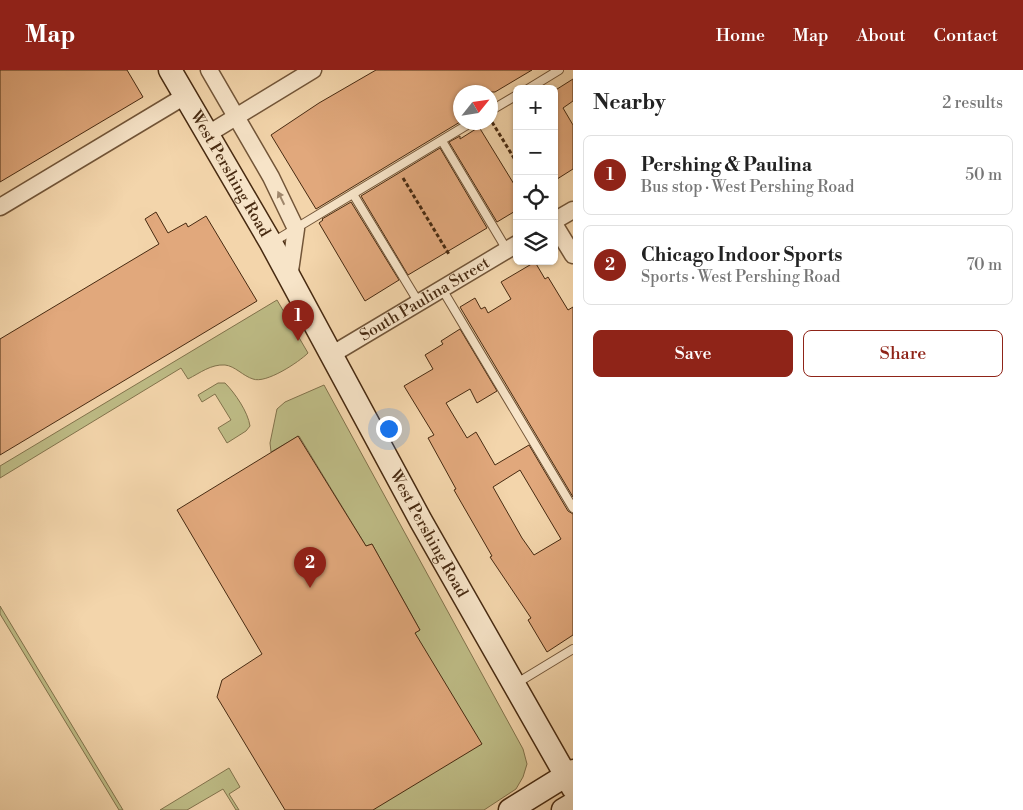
<!DOCTYPE html>
<html lang="en">
<head>
<meta charset="utf-8">
<style>
	:root { --surface:#fff; --page:#f2f2f2; --text:#222; --muted:#767676; --line:#e0e0e0; --accent:#8f2418 }
	body { margin:0; font-family:"Libre Bodoni",serif; background:var(--page); color:var(--text) }
	.controls { position:absolute; right:15px; top:15px; display:grid; overflow:hidden; border-radius:8px; box-shadow:0 1px 4px #0004 }
	.controls button { width:45px; height:45px; display:grid; place-items:center; padding:0; border:0; border-bottom:1px solid var(--line); background:var(--surface); color:var(--text); font:25px sans-serif }
	.compass { position:absolute; left:453px; top:15px; width:45px; height:45px; border-radius:50%; background:var(--surface); box-shadow:0 1px 4px #0004; rotate:60deg }
	.you { position:absolute; left:388px; top:358px; width:18px; height:18px; margin:-12px; border:4px solid #fff; border-radius:50%; background:#1a73e8; box-shadow:0 0 0 8px #1a73e833 }
	.badge { display:grid; place-items:center; width:32px; height:32px; border-radius:50%; background:var(--accent); color:#fff; font-size:16px; font-weight:700 }
	.pin { position:absolute; translate:-50% -41px; filter:drop-shadow(0 1px 2px #0008) }
	.pin::after { content:''; position:absolute; top:26px; width:18px; height:15px; background:inherit; clip-path:polygon(0 0,100% 0,50% 100%) }
	.list { margin:0; padding:0; list-style:none }
	h2 { display:flex; justify-content:space-between; align-items:center; height:65px; margin:0; padding:0 20px; font-size:21px }
	h2 small { font-size:16px; font-weight:400; color:var(--muted) }
	.list li { display:grid; grid-template-columns:32px 1fr auto; gap:15px; align-items:center; box-sizing:border-box; height:80px; margin:0 10px 10px; padding:0 10px; border:1px solid var(--line); border-radius:8px }
	.list b { display:block; font-size:19px; white-space:nowrap }
	.list p { margin:0; font-size:16px; white-space:nowrap; color:var(--muted) }
	.list em { font-size:16px; font-style:normal; color:var(--muted) }
	.actions { display:flex; gap:10px; padding:15px 20px }
	.actions a { flex:1; padding:11px 0; border:1px solid var(--accent); border-radius:8px; text-align:center; font-size:18px; color:var(--accent) }
	.actions .main { background:var(--accent); color:#fff }
	.icon { flex:none; width:28px; height:28px; fill:none; stroke:currentColor; stroke-width:2; stroke-linecap:round; stroke-linejoin:round }
	.map { position:relative; flex:none; width:573px; height:740px; overflow:hidden }
	header { display:flex; align-items:center; gap:30px; box-sizing:border-box; height:70px; padding:0 25px; background:var(--accent); color:#fff }
	header strong { font-size:24px }
	nav { display:flex; gap:28px; margin-inline-start:auto; font-size:18px }
	main { display:flex }
	aside { flex:1; background:var(--surface) }
	.map>svg:first-child { display:block }
	.green { fill:#bebc86; stroke:#82734c }
	.building { fill:#e1a87c; stroke:#472a11; fill-rule:evenodd }
	.lines { fill:none; stroke-linecap:round; stroke-linejoin:round }
	.lane-casing { stroke:#725538; stroke-width:10 }
	.street-casing { stroke:#725538; stroke-width:19 }
	.secondary-casing { stroke:#472a11; stroke-width:25 }
	.path { stroke:#472a11; stroke-width:3; stroke-dasharray:4 2.5; stroke-linecap:butt }
	.lane { stroke:#f7e4c8; stroke-width:8 }
	.street { stroke:#f7e4c8; stroke-width:16 }
	.secondary { stroke:#f7e4c8; stroke-width:22 }
	.oneway { fill:#9f876c }
	.labels { text-anchor:middle; dominant-baseline:central; stroke-width:4.5; stroke-linejoin:round; paint-order:stroke }
	.street-label { font-size:16px; fill:#472a11; stroke:#f7e4c8 }
</style>
</head>
<body>
<header>
<strong>Map</strong>
<nav><a>Home</a><a>Map</a><a>About</a><a>Contact</a></nav>
</header>
<main>
<div class="map">
<svg width="573" height="740" viewBox="0 0 573 740">
	<rect width="100%" height="100%" fill="#f3d5ab"/>
	<filter id="stains"><feTurbulence type="fractalNoise" baseFrequency=".004" numOctaves="4"/><feColorMatrix values="0 0 0 0 .2 0 0 0 0 .09 0 0 0 0 .02 0 0 0 .5 -.17"/></filter>
	<radialGradient id="worn" r=".72"><stop offset=".6" stop-color="#630" stop-opacity="0"/><stop offset="1" stop-color="#630" stop-opacity=".3"/></radialGradient>
	<g class="green">
		<path d="M277 230 308 283C299 292 266 314 253 309 243 306 235 296 225 295 211 294 200 303 188 309L181 298 0 408V396Z"/>
		<path d="M218 313H225C235 323 248 342 250 356L246 361 227 373 218 358 231 350 215 324 202 332 198 325Z"/>
		<path d="M324 315 523 679 527 694 523 707 516 719 484 740H365L415 563 420 560 372 474 366 476 299 366 271 382 270 373 277 339 285 332Z"/>
		<path d="M0 536 123 740H119L0 544Z"/>
		<path d="M229 698 240 717 229 724 239 740H236L223 719 187 740H160Z"/>
	</g>
	<g class="building">
		<path d="M0 0H127L143 27 0 112Z"/>
		<path d="M376 0H532L495 22H460V52L316 139 271 65 319 33Z"/>
		<path d="M573 9V31L563 38 573 55V99L554 111V21Z"/>
		<path d="M479 57 517 119V140L497 152 449 72 460 66V69Z"/>
		<path d="M440 78 487 158 408 205 361 126Z"/>
		<path d="M351 132 399 210 365 231 319 153 323 150 322 149Z"/>
		<path d="M156 142 168 163 186 153 188 157 206 146 257 231 0 385V269L159 174 145 149Z"/>
		<path d="M535 192 545 209 548 207 568 240 573 237V427L460 237 475 228 481 239 485 237 488 243 511 229 501 212Z"/>
		<path d="M460 259 497 321 477 333 470 319 446 333 467 368 476 362 495 395 529 375 568 441 573 444V565L547 582 528 550 531 548 490 487 492 486 454 420 456 419 428 368 434 365 404 316 433 299 425 285 443 274 441 271ZM520 400 561 469 534 485 522 468 493 417Z"/>
		<path d="M298 366 366 476 372 474 420 560 415 563 482 674 373 740H285L217 627 222 610 262 584 177 440Z"/>
	</g>
	<g class="lines">
		<g class="lane-casing">
			<g id="lane">
				<path d="M528 19 559 0"/>
				<path d="M490 41 517 25"/>
				<path d="M442 71 507 180"/>
				<path d="M353 124 419 233"/>
				<path d="M273 172 472 52"/>
				<path d="M442 219 573 438"/>
				<path d="M517 613 573 579"/>
			</g>
		</g>
		<g class="street-casing">
			<g id="street">
				<path d="M209 0 271 107 296 159 289 208"/>
				<path d="M208 64 313 0"/>
				<path d="M0 137 185 26"/>
				<path d="M554 151 573 140"/>
				<path d="M554 154 573 185"/>
				<path id="s1" d="M331 285 517 174"/>
			</g>
		</g>
		<g class="secondary-casing">
			<g id="secondary">
				<path id="s2" d="M170 0 271 173 421 451 573 718"/>
				<path d="M510 740 573 701"/>
				<path d="M563 740 573 734"/>
			</g>
		</g>
		<g class="path">
			<path d="M492 52 517 93"/>
			<path d="M403 108 450 186"/>
		</g>
		<use href="#lane" class="lane"/>
		<use href="#street" class="street"/>
		<use href="#secondary" class="secondary"/>
	</g>
	<defs><path id="oneway-solid" d="M-6-.8H1V-3.2L6.5 0L1 3.2V.8H-6Z" transform="scale(1.25)"/></defs>
	<use class="oneway" href="#oneway-solid" transform="translate(281 128) rotate(-116)"/>
	<g class="labels">
		<g class="street-label">
			<text stroke="none"><textPath href="#s2" startOffset="120">West Pershing Road</textPath></text>
			<text stroke="none"><textPath href="#s1" startOffset="109">South Paulina Street</textPath></text>
			<text stroke="none"><textPath href="#s2" startOffset="531">West Pershing Road</textPath></text>
		</g>
	</g>
	<rect width="100%" height="100%" filter="url(#stains)"/>
	<rect width="100%" height="100%" fill="url(#worn)"/>
</svg>
<div class="controls">
<button>+</button>
<button>−</button>
<button><svg class="icon" aria-label="locate" viewBox="0 0 24 24"><circle cx="12" cy="12" r="6"/><path d="M12 2v4M12 18v4M2 12h4M18 12h4"/></svg></button>
<button><svg class="icon" aria-label="layers" viewBox="0 0 24 24"><path d="M12 4l9 5-9 5-9-5zM3 14l9 5 9-5"/></svg></button>
</div>
<svg class="compass" viewBox="-18 -18 36 36"><path d="M0-13l5 13h-10z" fill="#e53935"/><path d="M0 13l5-13h-10z" fill="#767676"/></svg>
<div class="you"></div>
<div class="pin badge" style="left:298px;top:271px">1</div>
<div class="pin badge" style="left:310px;top:518px">2</div>
</div>
<aside>
<h2>Nearby<small>2 results</small></h2>
<ul class="list">
<li><span class="badge">1</span><div><b>Pershing &amp; Paulina</b><p>Bus stop · West Pershing Road</p></div><em>50 m</em></li>
<li><span class="badge">2</span><div><b>Chicago Indoor Sports</b><p>Sports · West Pershing Road</p></div><em>70 m</em></li>
</ul>
<div class="actions"><a class="main">Save</a><a>Share</a></div>
</aside>
</main>
</body>
</html>
